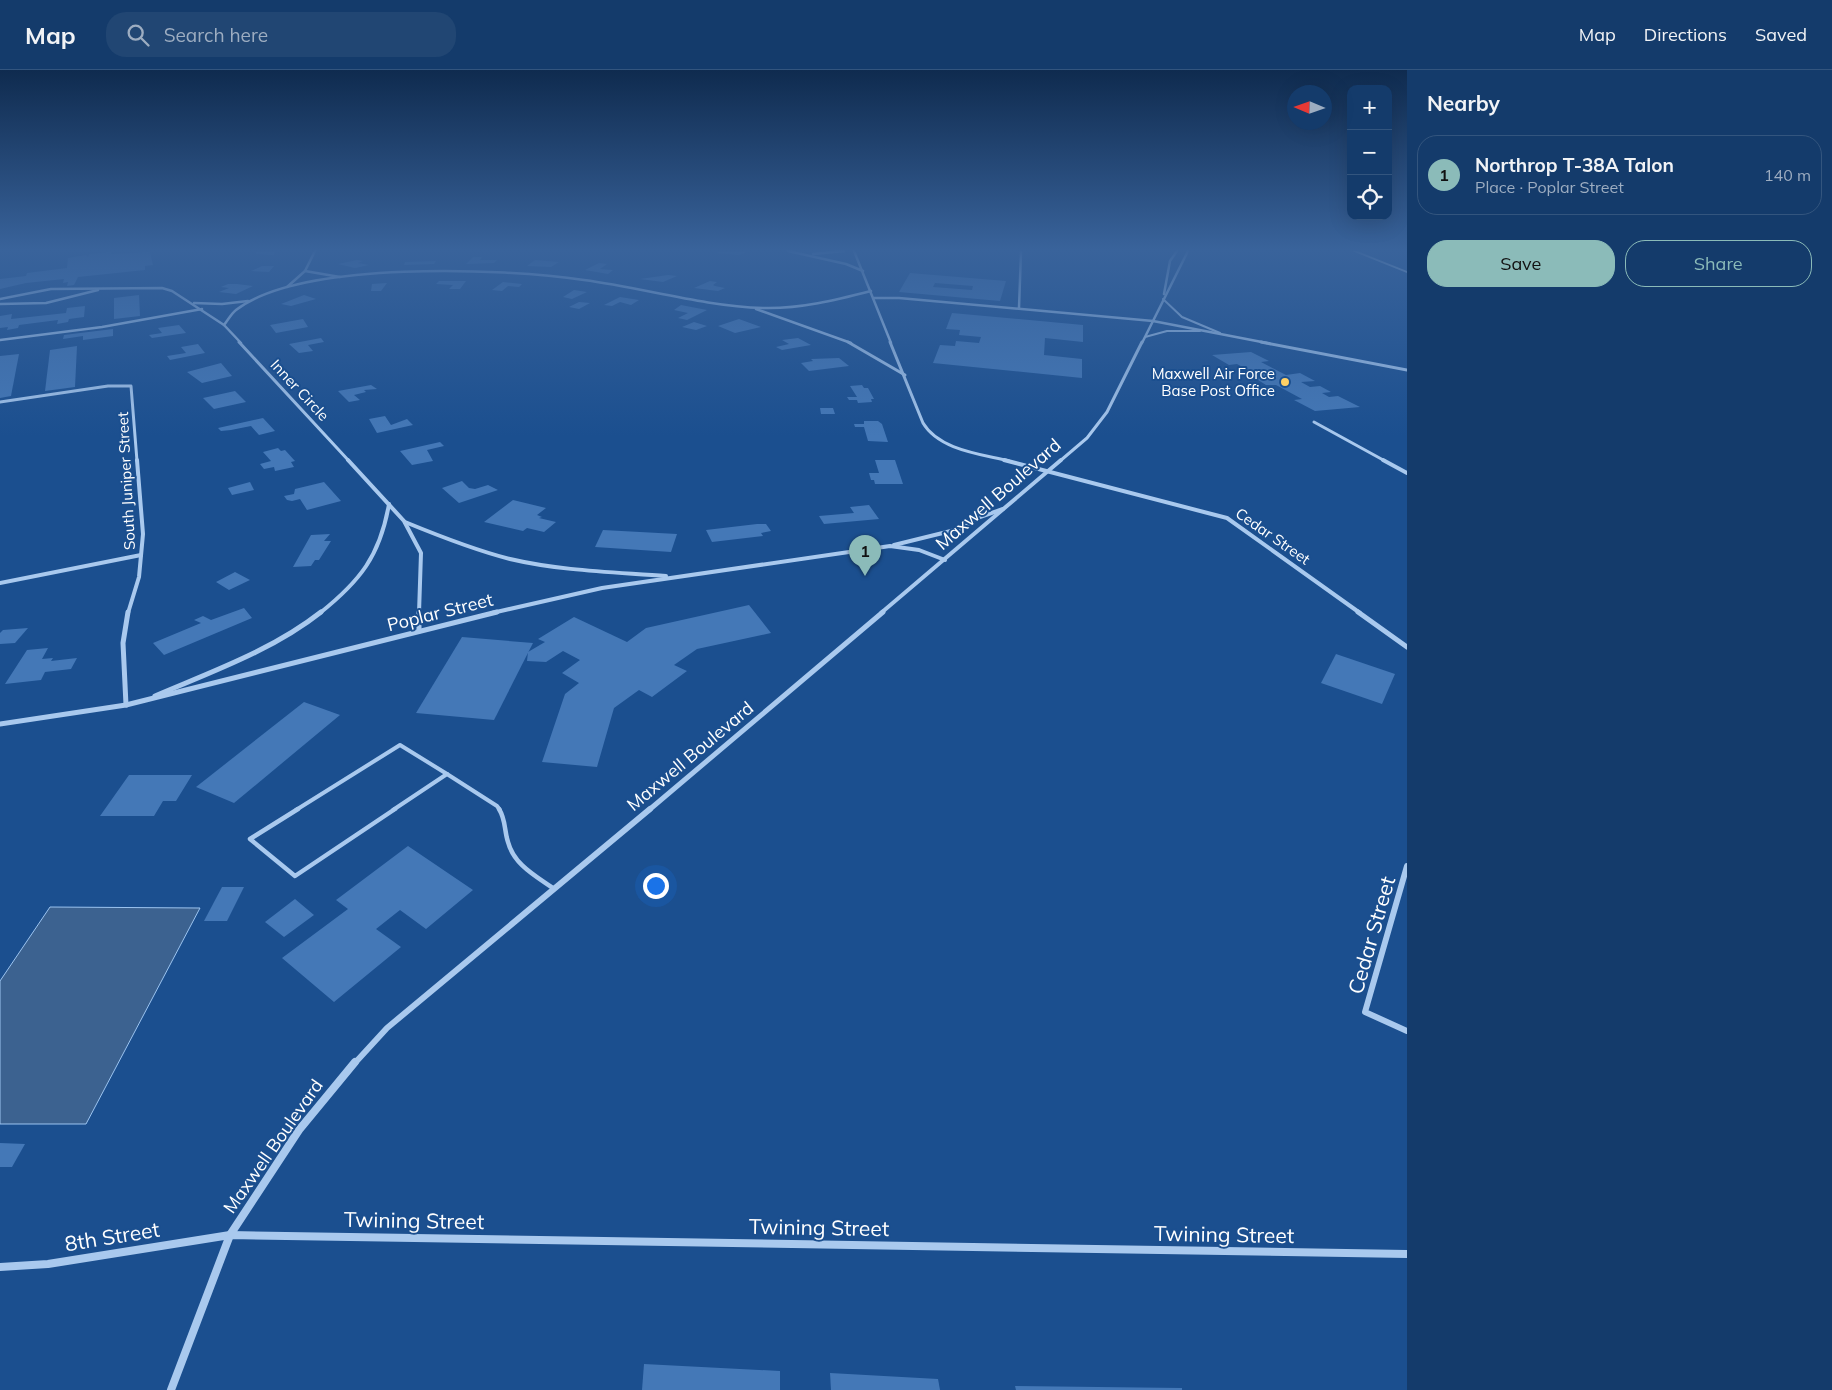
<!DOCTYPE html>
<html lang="en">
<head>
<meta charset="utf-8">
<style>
	:root { --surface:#143b6b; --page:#214673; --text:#f1f3f6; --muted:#9dadc1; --line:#33557e; --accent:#8bbbb9 }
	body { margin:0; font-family:Mulish,sans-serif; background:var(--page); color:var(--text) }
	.controls { position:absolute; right:15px; top:15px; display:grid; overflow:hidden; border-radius:10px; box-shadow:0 5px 20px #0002 }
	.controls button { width:45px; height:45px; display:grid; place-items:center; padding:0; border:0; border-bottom:1px solid var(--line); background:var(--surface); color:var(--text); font:25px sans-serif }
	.compass { position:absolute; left:1287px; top:15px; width:45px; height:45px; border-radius:50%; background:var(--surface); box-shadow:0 5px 20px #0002; rotate:272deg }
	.you { position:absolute; left:655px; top:815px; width:18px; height:18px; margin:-12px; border:4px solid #fff; border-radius:50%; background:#1a73e8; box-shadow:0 0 0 8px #1a73e833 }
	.badge { display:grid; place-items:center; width:32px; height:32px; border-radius:50%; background:var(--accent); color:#111; font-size:16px; font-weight:700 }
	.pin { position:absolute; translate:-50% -41px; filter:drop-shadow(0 1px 2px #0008) }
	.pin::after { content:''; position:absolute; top:26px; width:18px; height:15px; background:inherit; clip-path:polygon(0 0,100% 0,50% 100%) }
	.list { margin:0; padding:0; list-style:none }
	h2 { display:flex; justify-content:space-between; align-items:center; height:65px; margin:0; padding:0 20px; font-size:21px }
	h2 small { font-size:16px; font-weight:400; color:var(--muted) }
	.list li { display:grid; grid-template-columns:32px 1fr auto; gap:15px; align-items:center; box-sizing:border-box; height:80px; margin:0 10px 10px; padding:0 10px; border:1px solid var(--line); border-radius:20px }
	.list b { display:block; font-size:19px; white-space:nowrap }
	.list p { margin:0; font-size:16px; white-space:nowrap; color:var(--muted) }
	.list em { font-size:16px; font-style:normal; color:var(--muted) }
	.actions { display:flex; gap:10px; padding:15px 20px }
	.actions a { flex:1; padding:11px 0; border:1px solid var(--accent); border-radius:20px; text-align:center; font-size:18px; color:var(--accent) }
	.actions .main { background:var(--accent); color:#111 }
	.icon { flex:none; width:28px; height:28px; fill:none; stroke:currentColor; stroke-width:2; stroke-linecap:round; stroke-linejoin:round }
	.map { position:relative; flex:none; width:1407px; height:1320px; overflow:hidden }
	header { display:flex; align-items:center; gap:30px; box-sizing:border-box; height:70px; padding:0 25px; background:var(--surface); border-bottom:1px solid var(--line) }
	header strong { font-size:24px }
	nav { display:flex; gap:28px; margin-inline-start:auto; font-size:18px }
	.search { width:350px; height:45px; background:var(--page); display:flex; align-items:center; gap:12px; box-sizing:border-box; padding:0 18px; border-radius:20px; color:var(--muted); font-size:19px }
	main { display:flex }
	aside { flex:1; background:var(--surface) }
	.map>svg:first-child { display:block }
	.water { fill:#3c6290; stroke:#9cc4f0 }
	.building { fill:#4478b7; fill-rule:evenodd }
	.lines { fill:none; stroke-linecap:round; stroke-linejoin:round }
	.service-far2 { stroke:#a9c9ee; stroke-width:2 }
	.service-far1 { stroke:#a9c9ee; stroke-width:4 }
	.service { stroke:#a9c9ee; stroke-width:4.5 }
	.minor-far5 { stroke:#a9c9ee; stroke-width:2.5 }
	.minor-far4 { stroke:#a9c9ee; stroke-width:3 }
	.minor-far3 { stroke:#a9c9ee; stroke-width:4 }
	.minor-far2 { stroke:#a9c9ee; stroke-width:5 }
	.minor-far1 { stroke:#a9c9ee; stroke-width:6 }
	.minor { stroke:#a9c9ee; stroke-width:8 }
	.secondary { fill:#d6e6fa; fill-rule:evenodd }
	.poi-dot { fill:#ffd166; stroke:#1b4f8f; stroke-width:2 }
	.labels { text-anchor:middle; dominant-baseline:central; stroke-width:4; stroke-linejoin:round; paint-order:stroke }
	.far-poi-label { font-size:15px; fill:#fff; stroke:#1b4f8f; text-anchor:end }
	.far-street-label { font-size:15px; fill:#fff; stroke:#1b4f8f }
	.street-label { font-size:18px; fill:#fff; stroke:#1b4f8f }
	.near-street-label { font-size:21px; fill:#fff; stroke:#1b4f8f }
</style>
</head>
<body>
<header>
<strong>Map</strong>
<div class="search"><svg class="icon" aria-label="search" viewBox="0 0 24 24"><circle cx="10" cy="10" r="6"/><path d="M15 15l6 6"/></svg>Search here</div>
<nav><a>Map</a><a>Directions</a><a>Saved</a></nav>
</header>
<main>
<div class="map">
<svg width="1407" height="1320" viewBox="0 0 1407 1320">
	<rect width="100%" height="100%" fill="#1b4f8f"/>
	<path class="water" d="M50 837 200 838 86 1054H0V911Z"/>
	<g class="building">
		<path d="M266 181H275L274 185 256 184V182Z"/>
		<path d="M723 181H741L747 182 739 185 715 183Z"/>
		<path d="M111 182V184L150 182 153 195 145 196V200L78 207 74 215 67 216 68 212 63 213 64 209 26 213 0 219V209L26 206 27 203 67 198 68 188 86 185 88 187 89 184Z"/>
		<path d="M473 187H482L480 190H497L494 193 466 194Z"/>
		<path d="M357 190 363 191 358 193 369 195 355 198 338 194Z"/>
		<path d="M535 190 559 192 551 197 527 196Z"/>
		<path d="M436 191 434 194 404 195 405 192Z"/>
		<path d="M599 193 607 194 600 199 613 200 608 204 585 200Z"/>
		<path d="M262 196H274L269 202 251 201Z"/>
		<path d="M910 203 1006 211 1000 231 899 222ZM935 213 973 216 972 220 933 217Z"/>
		<path d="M668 205 677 206 663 212 640 209Z"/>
		<path d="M439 211H466L460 219H449L453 215 436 214Z"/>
		<path d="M710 211 717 212 713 215 715 216 725 218 718 221 694 218Z"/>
		<path d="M503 212 522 214 519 217 508 216 502 221 492 220Z"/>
		<path d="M387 213 381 221H371L372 214Z"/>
		<path d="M228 214H237L253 216 236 224 219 222 229 218 221 217Z"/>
		<path d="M574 220 587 222 572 229 563 227Z"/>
		<path d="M139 225 140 246 114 249V228Z"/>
		<path d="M304 225 316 229 291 236 281 234Z"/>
		<path d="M620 227 639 230 631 235 620 232 612 236 604 235Z"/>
		<path d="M579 232 590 233 579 239 569 237Z"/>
		<path d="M681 235 707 240 687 250 678 248 688 243 674 240Z"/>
		<path d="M85 236 84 247 69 249 68 252 57 254 58 250 19 255 18 258 7 260 8 257 0 258V246L12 244 11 249 66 243 67 238Z"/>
		<path d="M952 243 1083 255V272L1045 268 1044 285 1082 289V308L933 293 940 275 955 276 956 271 979 273 981 267 959 265 960 260 946 259Z"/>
		<path d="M303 249 308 257 276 263 270 255Z"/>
		<path d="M739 249 761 257 735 263 718 256Z"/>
		<path d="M694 252 707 256 696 260 682 257Z"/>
		<path d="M179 255 186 263 152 268 149 265 162 263 158 258Z"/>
		<path d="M113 259V266L83 270V266L63 269 64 265Z"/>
		<path d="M321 268 324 272 308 275 313 281 299 283 289 274Z"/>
		<path d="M798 268 811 275 782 280 776 277 789 274 782 270Z"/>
		<path d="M198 274 205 283 170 290 167 286 186 283 181 277Z"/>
		<path d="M77 276 75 317 45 321 50 280Z"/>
		<path d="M1251 282 1269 291 1261 292 1286 305 1300 303 1315 311 1301 312 1310 317 1320 316 1331 322 1322 323 1329 327 1338 326 1360 337 1315 341 1294 330 1302 329 1276 315H1266L1255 308 1261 307 1237 294 1229 295 1212 285Z"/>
		<path d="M19 284 11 326 0 328V286Z"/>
		<path d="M839 288 849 296 809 301 801 293 813 291 811 289Z"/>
		<path d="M221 293 232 306 202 313 187 302Z"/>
		<path d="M371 315 377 319 364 320 366 322 354 325 360 330 349 332 338 321Z"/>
		<path d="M862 315 864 318H868L874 329H871L872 332 858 333 857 330H849L847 327H857L850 316Z"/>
		<path d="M235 321 246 332 214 339 203 328Z"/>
		<path d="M820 338H833L835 344H821Z"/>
		<path d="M385 346 391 355 407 349 413 355 377 363 369 349Z"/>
		<path d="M263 348 275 361 259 365 251 356 231 360 221 361 218 358Z"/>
		<path d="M864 351H878L882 354 888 372 868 371 864 357H855L854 354H864Z"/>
		<path d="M440 372 444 376 427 380 433 391 412 395 400 381Z"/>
		<path d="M278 378 281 381 285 380 295 391 291 392 294 397 275 401 274 397 264 399 260 394 271 391 263 382Z"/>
		<path d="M875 390H895L903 414H875L874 410H871L869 403H879Z"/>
		<path d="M462 411 469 418 475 419 488 415 498 420 459 433 442 418Z"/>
		<path d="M250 412 254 420 232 425 228 418Z"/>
		<path d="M324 412 341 431 307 440 300 429 292 431 287 430 284 426 294 424 295 419Z"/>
		<path d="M513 430 546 438 537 445 542 447 539 448 556 452 544 462 527 458 523 461 484 452Z"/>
		<path d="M869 435 879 449 824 454 819 446 854 443 850 437Z"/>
		<path d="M757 454H766L771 461 761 463 763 466 712 472 706 460Z"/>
		<path d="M603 460 677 464 671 482 595 477Z"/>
		<path d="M330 464 324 471H331L319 490H315L311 496 293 497 311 465Z"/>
		<path d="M235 502 250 510 229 520 216 512Z"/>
		<path d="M749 535 771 563 697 579 674 595 687 601 652 627 639 620 614 638 597 697 542 692 565 624 579 613 562 603 580 590 563 581 546 592 527 591 528 582 545 572 538 569 574 547 627 572 646 558Z"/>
		<path d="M244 538 252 548 164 585 153 573 201 553 194 550 203 546 211 550Z"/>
		<path d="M28 558 15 573 0 574V563L3 560Z"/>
		<path d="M462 567 533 573 494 650 416 643Z"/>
		<path d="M48 578 42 589 53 588 51 591 77 588 71 599 45 602 41 610 5 614 27 580Z"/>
		<path d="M1336 584 1395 604 1382 634 1321 613Z"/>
		<path d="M304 632 340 645 234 733 196 717Z"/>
		<path d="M129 705H192L176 731H163L154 746H100Z"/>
		<path d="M408 776 473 820 426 859 400 840 376 859 401 877 334 932 282 888 348 839 336 830Z"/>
		<path d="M222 817H244L227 851H204Z"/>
		<path d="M295 829 314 845 284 867 265 852Z"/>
		<path d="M0 1073 25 1074 12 1097H0Z"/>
		<path d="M644 1294 780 1301V1320H642Z"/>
		<path d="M830 1303 938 1309 940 1320H831Z"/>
		<path d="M1015 1316 1182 1318V1320H1016Z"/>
	</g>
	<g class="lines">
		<g class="service-far2">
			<path d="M1163 229 1182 247 1220 263"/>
			<path d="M1145 267 1167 261H1200"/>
		</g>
		<g class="service-far1">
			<path d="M447 704 497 736 500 740"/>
			<path d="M296 740 400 675 447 704"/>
			<path d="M393 740 447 704"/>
		</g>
		<g class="service">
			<path d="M298 739 250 769 295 806 395 739"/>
			<path d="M499 739C506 750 504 760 508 772 514 795 536 806 554 819"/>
		</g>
		<g class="minor-far5">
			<path d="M788 181 846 194 863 201"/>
			<path d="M854 181 891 273"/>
			<path d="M813 184 844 181"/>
			<path d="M305 201 340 207"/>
			<path d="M287 217 305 201 315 181"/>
			<path d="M1164 224 1170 191 1177 181"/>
			<path d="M874 228H899L1153 251 1267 273"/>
			<path d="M0 229 51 219 162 218 172 221 224 255"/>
			<path d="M194 233 222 234 248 231"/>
			<path d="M0 234 46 233 98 220"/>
			<path d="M1019 238 1021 182"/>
			<path d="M756 239 851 273"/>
			<path d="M0 270 102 257 202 239"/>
			<path d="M241 273 224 255C228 250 231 244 236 240 301 190 503 198 584 210 644 218 703 236 763 238 800 239 836 230 871 221"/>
			<path d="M1142 273 1188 181"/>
		</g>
		<g class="minor-far4">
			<path d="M239 272 349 391"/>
			<path d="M848 272 905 305"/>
			<path d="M890 272 923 353C939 380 981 384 1009 391"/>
			<path d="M1261 272 1407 300"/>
			<path d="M0 332 108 316H131L137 391"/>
			<path d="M1314 352 1385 391"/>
			<path d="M1060 391 1087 368 1107 342 1142 272"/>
		</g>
		<g class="minor-far3">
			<path d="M348 390 404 451 421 483 419 543"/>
			<path d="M1004 390 1227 448 1360 543"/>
			<path d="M1383 390 1407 403"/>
			<path d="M405 452C439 466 474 480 510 489 561 501 614 502 666 506"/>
			<path d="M894 475 963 458 977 448 1003 439"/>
			<path d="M0 513 141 485"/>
			<path d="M128 543 139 507 143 464 137 390"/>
			<path d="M320 543C360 511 380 486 389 434"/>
			<path d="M492 543 602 518 890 476 919 480 945 490"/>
			<path d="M881 543 1061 390"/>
		</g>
		<g class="minor-far2">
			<path d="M1358 542 1407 577"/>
			<path d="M419 561V542"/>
			<path d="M155 626C211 602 273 580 321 542"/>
			<path d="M126 635 123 573 128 542"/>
			<path d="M0 654 126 635 497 542"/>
			<path d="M649 740 883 542"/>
		</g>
		<g class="minor-far1">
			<path d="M1407 796 1365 942 1407 961"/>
			<path d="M354 994 387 958 650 739"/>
		</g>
		<g class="minor">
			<path d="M0 1197 48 1194 230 1165 1407 1184"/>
			<path d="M171 1320 230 1165 299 1060 355 992"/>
		</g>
		<path class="secondary" d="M1352 181H1357L1407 201V203Z"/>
	</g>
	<linearGradient id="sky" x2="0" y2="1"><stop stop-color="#0f2b4f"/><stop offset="0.49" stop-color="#39639b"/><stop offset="1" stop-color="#39639b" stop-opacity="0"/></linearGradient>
	<rect width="1407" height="366" fill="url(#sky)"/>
	<circle class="poi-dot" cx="1285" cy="312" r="5"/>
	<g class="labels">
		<g class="far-poi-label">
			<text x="1275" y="303">Maxwell Air Force<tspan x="1275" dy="17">Base Post Office</tspan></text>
		</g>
		<g class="far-street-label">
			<text transform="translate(300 320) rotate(47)">Inner Circle</text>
			<text transform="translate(126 411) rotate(-93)">South Juniper Street</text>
			<text transform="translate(1273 466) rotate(35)">Cedar Street</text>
		</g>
		<g class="street-label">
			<text transform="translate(998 424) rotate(-41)">Maxwell Boulevard</text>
			<text transform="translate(440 542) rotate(-14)">Poplar Street</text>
			<text transform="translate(690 686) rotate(-40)">Maxwell Boulevard</text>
			<text transform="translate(273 1076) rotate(-55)">Maxwell Boulevard</text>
		</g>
		<g class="near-street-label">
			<text transform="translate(1371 865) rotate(-74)">Cedar Street</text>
			<text transform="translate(414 1150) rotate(1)">Twining Street</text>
			<text transform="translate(819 1157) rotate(1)">Twining Street</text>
			<text transform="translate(1224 1164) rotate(1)">Twining Street</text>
			<text transform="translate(112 1166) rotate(-9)">8th Street</text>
		</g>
	</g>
</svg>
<div class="controls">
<button>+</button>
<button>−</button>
<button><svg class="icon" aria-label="locate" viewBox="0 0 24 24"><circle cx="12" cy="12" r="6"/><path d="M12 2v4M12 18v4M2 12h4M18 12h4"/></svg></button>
</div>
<svg class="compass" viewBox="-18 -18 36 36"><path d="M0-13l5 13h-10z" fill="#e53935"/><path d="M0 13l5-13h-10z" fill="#9dadc1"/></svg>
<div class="you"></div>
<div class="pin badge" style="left:865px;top:506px">1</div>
</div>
<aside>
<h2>Nearby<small></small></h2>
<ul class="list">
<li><span class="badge">1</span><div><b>Northrop T-38A Talon</b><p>Place · Poplar Street</p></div><em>140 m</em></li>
</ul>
<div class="actions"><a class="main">Save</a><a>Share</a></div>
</aside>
</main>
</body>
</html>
